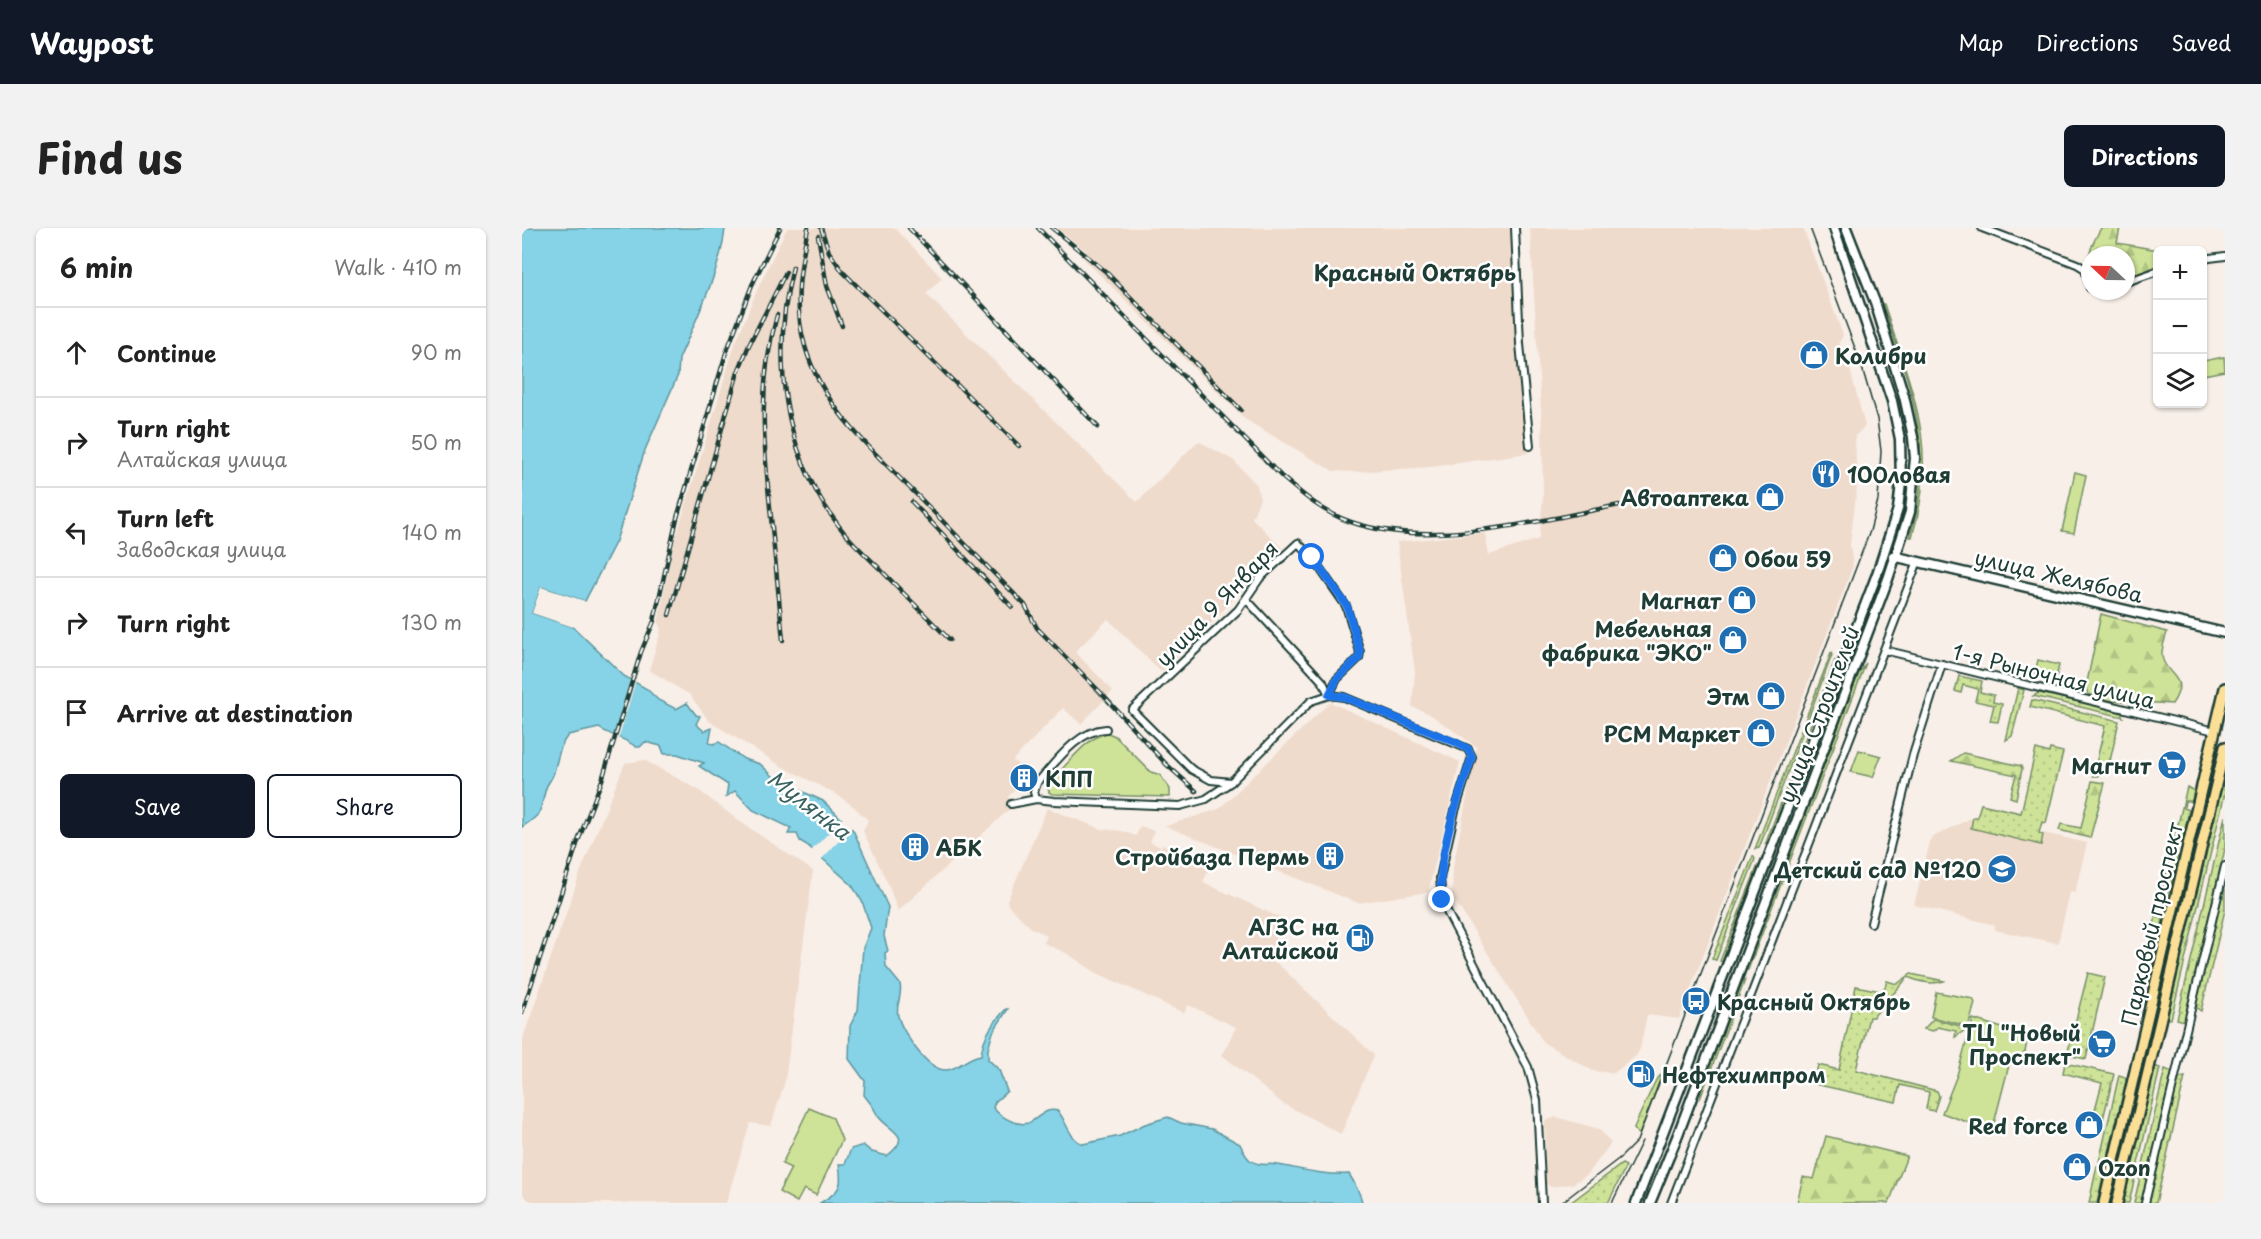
<!DOCTYPE html>
<html lang="en">
<head>
<meta charset="utf-8">
<style>
	:root { --surface:#fff; --page:#f2f2f2; --text:#222; --muted:#767676; --line:#e0e0e0; --accent:#111827 }
	body { margin:0; font-family:"Playpen Sans",sans-serif; background:var(--page); color:var(--text) }
	.controls { position:absolute; right:18px; top:18px; display:grid; overflow:hidden; border-radius:9px; box-shadow:0 2px 4px #0004 }
	.controls button { width:54px; height:54px; display:grid; place-items:center; padding:0; border:0; border-bottom:2px solid var(--line); background:var(--surface); color:var(--text); font:30px sans-serif }
	.compass { position:absolute; left:1559px; top:18px; width:54px; height:54px; border-radius:50%; background:var(--surface); box-shadow:0 2px 4px #0004; rotate:292deg }
	.stop { position:absolute; width:18px; height:18px; margin:-14px; border:4px solid #1a73e8; border-radius:50%; background:#fff }
	.stop.end { background:#1a73e8; border-color:#fff; box-shadow:0 2px 6px #0008 }
	.list { margin:0; padding:0; list-style:none }
	h2 { display:flex; justify-content:space-between; align-items:center; height:78px; margin:0; padding:0 24px; font-size:26px }
	h2 small { font-size:20px; font-weight:400; color:var(--muted) }
	.list li { display:grid; grid-template-columns:39px 1fr auto; gap:18px; align-items:center; box-sizing:border-box; height:90px; padding:0 24px; border-top:2px solid var(--line) }
	.list b { display:block; font-size:22px; white-space:nowrap }
	.list p { margin:0; font-size:20px; white-space:nowrap; color:var(--muted) }
	.list em { font-size:20px; font-style:normal; color:var(--muted) }
	.actions { display:flex; gap:12px; padding:18px 24px }
	.actions a { flex:1; padding:14px 0; border:2px solid var(--accent); border-radius:9px; text-align:center; font-size:21px; color:var(--accent) }
	.actions .main { background:var(--accent); color:#fff }
	.icon { flex:none; width:33px; height:33px; fill:none; stroke:currentColor; stroke-width:2; stroke-linecap:round; stroke-linejoin:round }
	.map { position:relative; flex:none; width:1703px; height:975px; overflow:hidden; border-radius:9px }
	header { display:flex; align-items:center; gap:36px; box-sizing:border-box; height:84px; padding:0 30px; background:var(--accent); color:#fff }
	header strong { font-size:28px }
	nav { display:flex; gap:33px; margin-inline-start:auto; font-size:21px }
	.intro { display:flex; align-items:center; justify-content:space-between; box-sizing:border-box; height:144px; padding:0 36px }
	h1 { margin:0; font-size:42px }
	.button { padding:15px 27px; border-radius:9px; background:var(--accent); color:#fff; font-size:21px; font-weight:700 }
	main { display:flex; gap:36px; padding:0 36px }
	aside { flex:1; background:var(--surface); border-radius:9px; box-shadow:0 2px 4px #0004 }
	.map>svg:first-child { display:block }
	.built { fill:#efdbcc }
	.grass { fill:url(#grass-dots); stroke:#769066; stroke-width:1.5 }
	.forest { fill:url(#forest-firs); stroke:#769066; stroke-width:1.5 }
	.park { fill:#cee398; stroke:#769066; stroke-width:1.5 }
	.water { fill:#86d2e6; stroke:#5d969f; stroke-width:1.5 }
	.pier { fill:#f8efe8 }
	.lines { fill:none; stroke-linecap:round; stroke-linejoin:round }
	.street-casing { stroke:#1f3d34; stroke-width:10 }
	.secondary-casing { stroke:#1f3d34; stroke-width:13 }
	.primary-casing { stroke:#1f3d34; stroke-width:14 }
	.street { stroke:#fff; stroke-width:6 }
	.secondary { stroke:#fff; stroke-width:8 }
	.primary { stroke:#fbdf96; stroke-width:9 }
	.tram { stroke:#1f3d34; stroke-width:1.5 }
	.rail-casing { stroke:#1f3d34; stroke-width:4.5 }
	.rail { stroke:#fff; stroke-width:2; stroke-dasharray:7; stroke-linecap:butt }
	.route { stroke:#1a73e8; stroke-width:8 }
	.labels { text-anchor:middle; dominant-baseline:central; stroke-width:5; stroke-linejoin:round; paint-order:stroke }
	.poi-label { font-size:21px; font-weight:bold; fill:#1f3d34; stroke:#fff; text-anchor:end }
	.street-label { font-size:21px; fill:#1f3d34; stroke:#fff }
	.neighbourhood-label { font-size:22px; font-weight:bold; fill:#1f3d34; stroke:#fff }
	.water-label { font-size:22px; font-style:italic; fill:#396260; stroke:#fff }
</style>
</head>
<body>
<header>
<strong>Waypost</strong>
<nav><a>Map</a><a>Directions</a><a>Saved</a></nav>
</header>
<div class="intro"><h1>Find us</h1><a class="button">Directions</a></div>
<main>
<aside>
<h2>6 min<small>Walk · 410 m</small></h2>
<ul class="list">
<li><svg class="icon" aria-label="ahead" viewBox="0 0 24 24"><path d="M12 20V5M6 11l6-6 6 6"/></svg><div><b>Continue</b></div><em>90 m</em></li>
<li><svg class="icon" aria-label="right" viewBox="0 0 24 24"><path d="M7 20v-9h11M14 6l5 5-5 5"/></svg><div><b>Turn right</b><p>Алтайская улица</p></div><em>50 m</em></li>
<li><svg class="icon" aria-label="left" viewBox="0 0 24 24"><path d="M17 20v-9H6M10 6l-5 5 5 5"/></svg><div><b>Turn left</b><p>Заводская улица</p></div><em>140 m</em></li>
<li><svg class="icon" aria-label="right" viewBox="0 0 24 24"><path d="M7 20v-9h11M14 6l5 5-5 5"/></svg><div><b>Turn right</b></div><em>130 m</em></li>
<li><svg class="icon" aria-label="arrive" viewBox="0 0 24 24"><path d="M6 21V4h12l-3 4 3 4H6"/></svg><div><b>Arrive at destination</b></div></li>
</ul>
<div class="actions"><a class="main">Save</a><a>Share</a></div>
</aside>
<div class="map">
<svg width="1703" height="975" viewBox="0 0 1703 975">
	<defs>
		<pattern id="grass-dots" width="8" height="8" patternUnits="userSpaceOnUse" patternTransform="scale(1.5)"><rect width="8" height="8" fill="#cee398"/><path d="M2 2h.1M6 6h.1" fill="none" stroke="#b0c484" stroke-width="1.8" stroke-linecap="round"/></pattern>
		<pattern id="forest-firs" width="22" height="20" patternUnits="userSpaceOnUse" patternTransform="scale(1.5)"><rect width="22" height="20" fill="#cee398"/><path d="M5 1l3.5 6h-7zM16 11l3.5 6h-7z" fill="#b0c484"/></pattern>
	</defs>
	<rect width="100%" height="100%" fill="#f8efe8"/>
	<filter id="ink" filterUnits="userSpaceOnUse"><feTurbulence type="fractalNoise" baseFrequency=".0167" numOctaves="2"/><feDisplacementMap in="SourceGraphic" scale="12" xChannelSelector="R" yChannelSelector="G"/><feConvolveMatrix kernelMatrix="1 2 1 2 8 2 1 2 1" color-interpolation-filters="sRGB"/></filter>
	<g filter="url(#ink)">
		<g class="built">
			<path d="M265 0H373L420 50 404 66 615 274 675 214H678L711 232 735 257 738 271 730 290 760 320 672 413 639 444 586 391 553 424 591 463 559 496 541 480 491 532 506 547 486 569 491 578 376 683 366 656 341 603 346 592 331 578 314 566 261 539 187 493 168 467 127 442 139 402 136 395 151 319 213 116 235 62Z"/>
			<path d="M535 0H988L1006 225 909 239 832 244 811 243 724 192 560 29 564 23Z"/>
			<path d="M1008 0H1281L1321 107 1317 115 1324 126 1343 198 1333 208 1335 259 1328 317 1331 338 1157 791 1125 787 1118 821 1114 828 1092 845 1071 843 1022 815 930 668 931 639 955 519 906 485 890 479 893 444 875 314 963 305 967 327 1017 311 1021 269 1020 199Z"/>
			<path d="M808 474 938 534 906 664 836 675 643 598 697 581Z"/>
			<path d="M122 532 175 561 217 593 291 643 263 853 249 898 228 895 204 975H0V813L58 645 103 535Z"/>
			<path d="M525 580 579 601 600 603 614 608 618 598 632 603 628 614 639 619 640 616 646 619 645 622 687 641 681 654 763 692 745 732 756 736 852 827 819 906 760 875 700 827 714 799 666 777 662 785 573 744 546 726 522 715 525 707 509 700 486 677 485 673Z"/>
			<path d="M1451 589 1449 600 1519 617 1522 605 1565 615 1553 665 1548 664 1536 715 1473 702V697L1392 677 1409 610Z"/>
			<path d="M1034 889 1077 901 1089 915 1066 946 1050 956 1029 959 1024 956V953L1023 893Z"/>
		</g>
		<g class="grass">
			<path d="M1360 76H1362C1389 161 1418 218 1390 309H1388C1415 224 1388 156 1360 76Z"/>
			<path d="M1309 425 1310 427 1237 620 1233 621Z"/>
			<path d="M1313 432 1312 441 1249 610 1243 617Z"/>
			<path d="M1344 435 1226 742H1224L1337 445Z"/>
			<path d="M1437 448 1460 453 1458 464 1472 467 1471 474 1480 476 1476 494 1468 493 1472 477 1453 473 1456 461 1441 457 1439 465 1433 463Z"/>
			<path d="M1496 460 1502 462 1490 508 1484 512Z"/>
			<path d="M1517 465 1590 481 1599 485 1601 489 1511 468Z"/>
			<path d="M1510 472 1597 493 1586 542 1576 548H1571L1583 498 1508 479Z"/>
			<path d="M1514 521 1527 525 1528 521 1541 524 1524 595 1520 594 1517 605 1521 607 1519 617 1449 600 1451 589H1455L1459 576 1499 585Z"/>
			<path d="M1703 541V565L1649 791 1643 790Z"/>
			<path d="M1665 559 1672 563 1670 573H1663L1662 580 1667 582 1660 615 1654 616 1652 626 1656 628 1644 677 1639 678 1636 689 1641 692 1628 748 1625 752 1619 751Z"/>
			<path d="M1703 588V621L1662 793 1655 791Z"/>
			<path d="M1231 628 1233 631 1194 732 1190 731Z"/>
			<path d="M1236 637V644L1201 734 1198 733Z"/>
			<path d="M1703 655V682L1679 783 1675 780 1674 774Z"/>
			<path d="M1566 745 1583 749 1564 831 1545 827Z"/>
			<path d="M1389 746 1422 753C1410 757 1397 754 1386 749L1351 789H1347L1334 842 1415 863 1417 868 1412 883 1404 881 1407 864 1378 857 1374 874 1292 856 1296 837 1317 842 1334 758 1358 763 1363 759 1365 753 1375 756Z"/>
			<path d="M1221 752H1223L1178 871 1180 858Z"/>
			<path d="M1411 791 1446 800 1433 809 1434 803 1416 799 1411 803 1402 801Z"/>
			<path d="M1543 835 1592 846 1581 891 1571 889 1580 855 1541 845Z"/>
			<path d="M1632 838 1638 840 1607 975H1600Z"/>
			<path d="M1643 841 1650 844 1620 975H1612Z"/>
			<path d="M1140 846 1117 907 1112 901 1114 895 1134 852Z"/>
			<path d="M1597 847 1603 849 1604 853 1585 932 1577 934Z"/>
			<path d="M1663 849 1634 975H1627L1655 856 1658 850Z"/>
			<path d="M1100 936 1104 938 1086 975H1048Z"/>
			<path d="M1575 938 1581 940 1582 943 1575 975H1567Z"/>
		</g>
		<g class="forest">
			<path d="M1579 0H1598L1595 15 1636 22 1635 38 1604 50V27H1568V47C1562 31 1571 14 1579 0Z"/>
			<path d="M1579 386 1645 404C1643 412 1639 421 1640 428 1643 449 1669 448 1650 476L1587 472 1566 466 1564 459Z"/>
			<path d="M1441 525 1499 538 1500 541 1494 571 1488 569 1494 547 1429 533Z"/>
			<path d="M1570 553 1583 555 1568 610 1537 602 1539 596 1559 600Z"/>
			<path d="M1304 908 1385 928 1367 975H1275L1281 949 1292 951Z"/>
		</g>
		<g class="park">
			<path d="M1702 129 1703 143 1681 147V133Z"/>
			<path d="M1553 244 1564 247 1552 305 1540 303Z"/>
			<path d="M1516 432 1537 437 1534 450 1513 445Z"/>
			<path d="M586 505 593 508 629 544 638 547 648 561V569L530 566 527 564 526 560 530 552C544 538 566 507 586 505Z"/>
			<path d="M1337 522 1359 528 1351 549 1329 544Z"/>
			<path d="M1414 764 1451 771 1453 775 1447 796 1445 798 1409 789Z"/>
			<path d="M1451 791 1506 808 1503 824 1487 837 1470 903 1420 885 1435 847Z"/>
			<path d="M287 880 311 890 320 912 294 967 282 961 275 974 257 964 269 940 260 936Z"/>
		</g>
		<path class="water" d="M0 0H203C200 39 173 94 157 131L156 147 123 222 94 313 63 373 19 359 10 385 51 399 102 448 125 461 136 472 154 481 165 475 174 487 178 488 174 496 182 503 190 500 187 515 191 516 197 514 222 531 238 536 253 550 264 556 301 573 331 602 366 679 362 708 366 723 363 725 364 739 378 756C381 767 373 778 376 788 380 804 406 844 425 842 437 841 446 828 459 827 461 808 471 795 484 781H486L471 804 466 821V831L477 842 485 863 473 874 471 880C479 889 498 901 510 893 520 887 524 880 536 883 545 894 547 911 561 916L598 908 623 896 646 889 659 895 690 901 718 916C721 922 723 928 728 932 738 939 745 935 756 937 779 941 804 948 827 946 831 952 840 969 840 975H298C318 962 321 960 317 936H323L329 921 341 917 350 924 365 928C393 906 367 904 356 888 352 880 348 874 342 867L343 853 327 831 328 798 336 782 341 720 349 700 340 673 329 656 285 617 278 613 275 606H266L269 600 231 582 213 563 204 569 206 557 177 538 182 535 155 526H142L139 518 123 514 118 519H114C103 510 89 508 77 500L46 507C36 520 36 533 31 547 29 552 25 556 24 560 17 584 23 584 0 599Z"/>
		<g class="pier">
			<path d="M19 359 63 373 61 375 20 362 14 383 52 396 51 399 10 385Z"/>
			<path d="M109 449 114 452 96 513 90 512Z"/>
			<path d="M322 589 331 598 298 633 288 624Z"/>
		</g>
		<g class="lines">
			<g class="street-casing">
				<g id="street">
					<path d="M993 0 998 116 1008 218"/>
					<path d="M1460 0 1555 36 1563 41 1568 60"/>
					<path d="M1680 31 1703 28"/>
					<path d="M1604 54 1636 43"/>
					<path d="M724 371 801 454 807 467"/>
					<path d="M1362 422 1693 503"/>
					<path d="M709 554 689 552 669 541 610 482 716 382 738 350 776 315 790 329 824 378 838 424 837 430 815 451 807 467"/>
					<path d="M514 571 512 564 515 555C533 535 556 502 584 501"/>
					<path d="M489 576 514 571 532 573 658 578 684 571 709 554 789 473 807 467 822 469 946 521 950 529 933 583 918 650 920 672 925 684 1006 839 1015 872 1020 975"/>
					<path d="M1349 695 1391 527 1420 436"/>
					<path d="M1149 975 1396 333"/>
					<path d="M1623 975 1703 638"/>
				</g>
			</g>
			<g class="secondary-casing">
				<g id="secondary">
					<path d="M1371 328 1703 405"/>
					<path d="M1114 975 1355 346 1376 281 1379 255 1378 211 1370 173 1312 0"/>
					<path d="M1128 975 1155 909 1366 351 1388 284 1393 230 1391 209 1382 168 1353 74 1324 0"/>
				</g>
			</g>
			<g class="primary-casing">
				<g id="primary">
					<path d="M1582 975 1703 460"/>
					<path d="M1595 975 1703 519"/>
				</g>
			</g>
			<use href="#street" class="street"/>
			<use href="#secondary" class="secondary"/>
			<use href="#primary" class="primary"/>
			<g class="tram">
				<path d="M1039 975 1099 929 1115 913 1348 303 1356 272 1359 223 1355 191 1339 136 1288 0"/>
				<path d="M1090 975 1120 913"/>
			</g>
			<g class="rail-casing">
				<g id="rail">
					<path d="M286 0C278 40 271 77 283 118 300 180 353 225 397 269 432 305 468 341 503 377L515 400 578 464 644 536 674 563"/>
					<path d="M299 0 307 24 321 44 497 218"/>
					<path d="M387 0 576 199"/>
					<path d="M516 0 760 249C781 267 802 285 829 294 907 321 1018 293 1097 277"/>
					<path d="M530 0 583 43 719 182"/>
					<path d="M296 8 305 58 320 98"/>
					<path d="M271 39C249 128 260 224 317 298 329 314 344 327 358 341 381 365 405 389 428 412"/>
					<path d="M255 87C236 155 241 210 248 279 252 323 257 367 261 412"/>
					<path d="M390 274 490 379"/>
					<path d="M147 387 216 144 227 117 264 44"/>
					<path d="M0 785 56 613 80 552 119 424 132 393 155 290 204 125 230 57 258 0"/>
				</g>
			</g>
			<use href="#rail" class="rail"/>
		</g>
	</g>
	<g class="lines" filter="url(#ink)">
		<path class="route" d="M790 329 825 378 838 424 837 430 815 451 807 467 822 469 933 514 946 521 950 529C937 568 913 632 920 672"/>
	</g>
	<defs>
		<g id="shop-disc" transform="scale(1.5)"><circle r="9.5" fill="#1f6fb2" stroke="#fff"/><path d="M-5-2.5h2.3a2.7 3.5 0 0 1 5.4 0H5L5.5 6h-11ZM-1.5-2.5h3a1.5 2.3 0 0 0-3 0Z" fill="#fff"/></g>
		<g id="restaurant-disc" transform="scale(1.5)"><circle r="9.5" fill="#1f6fb2" stroke="#fff"/><path d="M-5-6h1v4h1v-4h1v4h1v-4h1v5L-1.5 .5V6h-2V.5L-5-1ZM5-6V6H3V1.5H1.5Q1.5-4 5-6Z" fill="#fff"/></g>
		<g id="supermarket-disc" transform="scale(1.5)"><circle r="9.5" fill="#1f6fb2" stroke="#fff"/><path d="M-6-5.5h2.5l.6 2H6L4.5 2H-2.5L-4.4-4H-6ZM-1.5 3.2a1.3 1.3 0 1 0 .1 0ZM3 3.2a1.3 1.3 0 1 0 .1 0Z" fill="#fff"/></g>
		<g id="building-disc" transform="scale(1.5)"><circle r="9.5" fill="#1f6fb2" stroke="#fff"/><path d="M-4-6H4V6H1V3H-1V6H-4ZM-2.5-4.3h1.7v1.8h-1.7ZM.8-4.3h1.7v1.8H.8ZM-2.5-1h1.7V.8h-1.7ZM.8-1h1.7V.8H.8Z" fill="#fff"/></g>
		<g id="school-disc" transform="scale(1.5)"><circle r="9.5" fill="#1f6fb2" stroke="#fff"/><path d="M0-5L7-2L0 1L-7-2ZM-4 1L0 2.5L4 1V4Q0 6-4 4Z" fill="#fff"/></g>
		<g id="fuel-disc" transform="scale(1.5)"><circle r="9.5" fill="#1f6fb2" stroke="#fff"/><path d="M-5.5-6h7V0h2V4h1.3V-2.5L3-4.5l.8-.8L6-3V5H2.5V1h-1V6h-7ZM-4.2-4.7v3.2H.2V-4.7Z" fill="#fff"/></g>
		<g id="bus-disc" transform="scale(1.5)"><circle r="9.5" fill="#1f6fb2" stroke="#fff"/><path d="M-5-6H5V4H4V6H2V4H-2V6H-4V4H-5ZM-3.5-4V0h7V-4ZM-3.5 1.2v1.5H-2V1.2ZM2 1.2v1.5H3.5V1.2Z" fill="#fff"/></g>
	</defs>
	<g fill-rule="evenodd">
		<use href="#shop-disc" x="1292" y="127"/>
		<use href="#restaurant-disc" x="1304" y="246"/>
		<use href="#shop-disc" x="1248" y="269"/>
		<use href="#shop-disc" x="1201" y="330"/>
		<use href="#shop-disc" x="1220" y="372"/>
		<use href="#shop-disc" x="1211" y="412"/>
		<use href="#shop-disc" x="1249" y="468"/>
		<use href="#shop-disc" x="1239" y="505"/>
		<use href="#supermarket-disc" x="1650" y="537"/>
		<use href="#building-disc" x="502" y="550"/>
		<use href="#building-disc" x="393" y="619"/>
		<use href="#building-disc" x="808" y="628"/>
		<use href="#school-disc" x="1480" y="641"/>
		<use href="#fuel-disc" x="838" y="710"/>
		<use href="#bus-disc" x="1174" y="773"/>
		<use href="#supermarket-disc" x="1580" y="816"/>
		<use href="#fuel-disc" x="1119" y="846"/>
		<use href="#shop-disc" x="1567" y="897"/>
		<use href="#shop-disc" x="1555" y="939"/>
	</g>
	<g class="labels">
		<g class="poi-label">
			<text x="1313" y="127" text-anchor="start">Колибри</text>
			<text x="1325" y="246" text-anchor="start">100ловая</text>
			<text x="1227" y="269">Автоаптека</text>
			<text x="1222" y="330" text-anchor="start">Обои 59</text>
			<text x="1199" y="372">Магнат</text>
			<text x="1190" y="400">Мебельная<tspan x="1190" dy="24">фабрика "ЭКО"</tspan></text>
			<text x="1228" y="468">Этм</text>
			<text x="1218" y="505">РСМ Маркет</text>
			<text x="1629" y="537">Магнит</text>
			<text x="523" y="550" text-anchor="start">КПП</text>
			<text x="414" y="619" text-anchor="start">АБК</text>
			<text x="787" y="628">Стройбаза Пермь</text>
			<text x="1459" y="641">Детский сад №120</text>
			<text x="817" y="698">АГЗС на<tspan x="817" dy="24">Алтайской</tspan></text>
			<text x="1195" y="773" text-anchor="start">Красный Октябрь</text>
			<text x="1559" y="804">ТЦ "Новый<tspan x="1559" dy="24">Проспект"</tspan></text>
			<text x="1140" y="846" text-anchor="start">Нефтехимпром</text>
			<text x="1546" y="897">Red force</text>
			<text x="1576" y="939" text-anchor="start">Ozon</text>
		</g>
		<g class="street-label">
			<text transform="translate(1537 347) rotate(13)">улица Желябова</text>
			<text transform="translate(694 375) rotate(-46)">улица 9 Января</text>
			<text transform="translate(1532 447) rotate(14)">1-я Рыночная улица</text>
			<text transform="translate(1296 486) rotate(-69)">улица Строителей</text>
			<text transform="translate(1629 696) rotate(-77)">Парковый проспект</text>
		</g>
		<g class="neighbourhood-label">
			<text x="893" y="43">Красный Октябрь</text>
		</g>
		<g class="water-label">
			<text transform="translate(288 576) rotate(38)">Мулянка</text>
		</g>
	</g>
</svg>
<div class="controls">
<button>+</button>
<button>−</button>
<button><svg class="icon" aria-label="layers" viewBox="0 0 24 24"><path d="M12 4l9 5-9 5-9-5zM3 14l9 5 9-5"/></svg></button>
</div>
<svg class="compass" viewBox="-18 -18 36 36"><path d="M0-13l5 13h-10z" fill="#e53935"/><path d="M0 13l5-13h-10z" fill="#767676"/></svg>
<div class="stop" style="left:790px;top:329px"></div>
<div class="stop end" style="left:920px;top:672px"></div>
</div>
</main>
</body>
</html>
